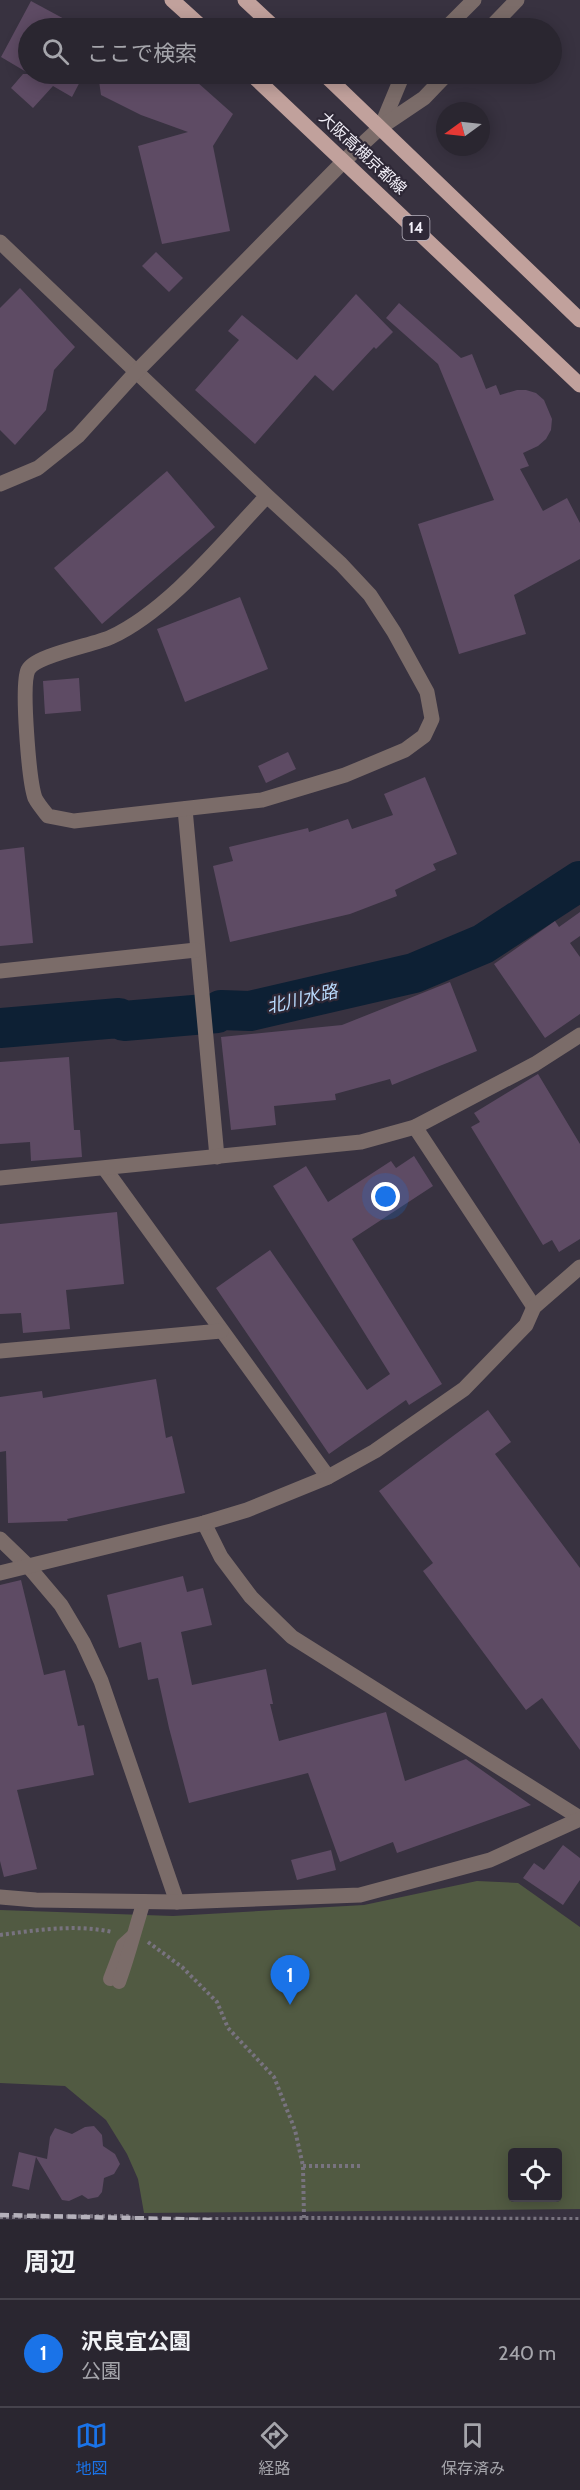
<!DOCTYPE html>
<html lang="ja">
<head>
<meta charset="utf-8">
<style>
	:root { --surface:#2a2630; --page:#36323c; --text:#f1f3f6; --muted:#a5a5ab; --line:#46434c; --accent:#1a73e8 }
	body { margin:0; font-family:Cabin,"Noto Sans JP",sans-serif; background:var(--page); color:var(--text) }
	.controls { position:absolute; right:18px; bottom:18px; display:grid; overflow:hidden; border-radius:6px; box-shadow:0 3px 15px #0003 }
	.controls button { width:54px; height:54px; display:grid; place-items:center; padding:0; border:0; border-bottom:2px solid var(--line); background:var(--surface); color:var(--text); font:30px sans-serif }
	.compass { position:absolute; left:436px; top:102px; width:54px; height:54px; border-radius:50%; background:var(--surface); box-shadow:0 3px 15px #0003; rotate:255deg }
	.you { position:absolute; left:386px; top:1197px; width:21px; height:21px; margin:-15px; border:4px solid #fff; border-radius:50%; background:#1a73e8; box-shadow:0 0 0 9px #1a73e833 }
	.badge { display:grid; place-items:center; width:39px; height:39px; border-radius:50%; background:var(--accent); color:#fff; font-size:20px; font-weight:700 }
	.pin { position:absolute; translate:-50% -50px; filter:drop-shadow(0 2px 3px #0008) }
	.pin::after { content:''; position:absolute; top:32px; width:21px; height:18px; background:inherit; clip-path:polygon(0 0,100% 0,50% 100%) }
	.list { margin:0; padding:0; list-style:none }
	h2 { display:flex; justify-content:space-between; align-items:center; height:78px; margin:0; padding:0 24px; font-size:26px }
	h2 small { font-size:20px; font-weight:400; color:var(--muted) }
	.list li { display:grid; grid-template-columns:39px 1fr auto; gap:18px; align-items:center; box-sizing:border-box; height:108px; padding:0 24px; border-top:2px solid var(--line) }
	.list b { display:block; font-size:22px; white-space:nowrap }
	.list p { margin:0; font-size:20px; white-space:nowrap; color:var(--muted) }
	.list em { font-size:20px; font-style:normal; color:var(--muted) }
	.icon { flex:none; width:33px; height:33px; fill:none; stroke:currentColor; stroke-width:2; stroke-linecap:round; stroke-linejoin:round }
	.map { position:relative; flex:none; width:580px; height:2220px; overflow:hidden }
	.search { position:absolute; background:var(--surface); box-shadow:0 3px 15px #0003; left:18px; right:18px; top:18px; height:66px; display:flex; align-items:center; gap:15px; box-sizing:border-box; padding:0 21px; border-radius:33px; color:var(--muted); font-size:22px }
	.sheet { height:186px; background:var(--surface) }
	nav { display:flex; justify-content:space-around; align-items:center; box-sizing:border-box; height:84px; border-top:2px solid var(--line); background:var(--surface); font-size:16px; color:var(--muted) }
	nav a { display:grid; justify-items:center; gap:3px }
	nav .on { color:var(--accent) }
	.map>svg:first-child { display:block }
	.green { fill:#515a42; fill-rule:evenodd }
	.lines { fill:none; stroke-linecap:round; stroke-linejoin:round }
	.river { stroke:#0d2034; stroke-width:40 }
	.building { fill:#5e4b64 }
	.path { stroke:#78737f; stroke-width:4; stroke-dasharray:3 3; stroke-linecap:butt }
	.service { stroke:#7b6c69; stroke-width:14 }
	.minor { stroke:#7b6c69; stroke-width:15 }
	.tertiary { stroke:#7b6c69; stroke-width:15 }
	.primary { stroke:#c1a19c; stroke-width:15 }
	.rail { stroke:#b5b1bb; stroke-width:4.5; stroke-dasharray:9 4.5; stroke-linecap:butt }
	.labels { text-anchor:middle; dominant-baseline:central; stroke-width:4.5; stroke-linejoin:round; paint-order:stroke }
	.shield { fill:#2e2836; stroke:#b7b3be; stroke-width:1.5 }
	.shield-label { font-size:15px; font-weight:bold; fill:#f2eff8 }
	.street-label { font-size:16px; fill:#f2eff8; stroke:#2e2836 }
	.water-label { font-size:18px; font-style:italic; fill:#b9dafd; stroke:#2e2836 }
</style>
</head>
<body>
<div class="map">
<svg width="580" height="2220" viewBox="0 0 580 2220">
	<rect width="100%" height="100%" fill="#383240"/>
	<path class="green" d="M477 1881 518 1883 580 1927V2209L144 2213 138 2179 127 2154 106 2120 65 2086 0 2083V1910L173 1916 364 1905ZM512 2152H558V2198H512Z"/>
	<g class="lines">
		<path class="river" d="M0 1028 119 1018 124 1021 217 1013 221 1010 250 1011 414 973 483 944 580 881"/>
	</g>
	<g class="building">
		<path d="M31 1 81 28H28V73L1 57Z"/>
		<path d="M23 74H84L72 97 53 86 33 108 11 88Z"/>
		<path d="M98 74H188L233 114 213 146 230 231 162 244 138 146 188 132 141 115 101 95Z"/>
		<path d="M156 252 183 278 169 292 142 266Z"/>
		<path d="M20 288 75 347 54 370 46 410 15 445 0 430V308Z"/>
		<path d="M356 294 393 332 376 349 374 347 333 391 315 375 255 444 195 390 239 340 228 331 242 315 297 360Z"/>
		<path d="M399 303 461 358 472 354 486 389 496 385 500 395 517 390H526L536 393 544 400 552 419 551 430 546 439 538 446 523 453 529 466 520 469 543 511 567 498 580 523V559L514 595 526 634 459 654 418 524 494 500 438 364 386 318Z"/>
		<path d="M167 471 215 527 102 624 54 568Z"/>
		<path d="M240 597 268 669 185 702 157 629Z"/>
		<path d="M79 678 81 711 45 714 43 681Z"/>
		<path d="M288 752 296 769 266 783 258 766Z"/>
		<path d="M425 777 457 854 433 864 436 870 395 890 397 896 350 914 230 942 213 866 233 861 229 847 308 828 309 832 348 819 352 829 393 815 384 794Z"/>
		<path d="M24 847 33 943 0 946V850Z"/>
		<path d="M580 912V936L570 943 580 957V1014L545 1038 494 964 555 921 559 927Z"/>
		<path d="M450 982 477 1051 392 1085 390 1079 335 1094 336 1100 274 1106 276 1125 231 1130 221 1037 342 1025Z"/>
		<path d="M69 1057 74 1130H80L82 1157 31 1161 30 1142 0 1144V1062Z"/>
		<path d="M538 1074 580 1144V1239L559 1252 552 1240 543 1245 471 1127 480 1122 474 1113Z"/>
		<path d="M414 1156 433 1186 352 1239 442 1384 409 1405 406 1400 329 1454 216 1288 270 1250 367 1390 390 1374 273 1186 306 1166 328 1202 391 1161 396 1168Z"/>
		<path d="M117 1212 124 1284 66 1290 70 1329 23 1333 21 1313 0 1314V1224Z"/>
		<path d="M156 1379 166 1438 172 1436 185 1493 67 1519 68 1521 8 1523 6 1451 0 1452V1397L42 1391 43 1398Z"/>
		<path d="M488 1410 511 1442 495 1454 580 1568V1750L542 1698 526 1710 423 1571 433 1563 379 1491Z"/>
		<path d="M183 1576 187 1592 203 1588 212 1625 181 1632 192 1685 266 1669 273 1704H270L279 1741 386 1712 405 1781 466 1759 531 1805 397 1853 393 1842 340 1862 308 1773 189 1803 169 1728 158 1678 148 1680 141 1642 119 1648 107 1595Z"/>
		<path d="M21 1580 44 1675 65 1670 78 1726 84 1725 94 1775 17 1790 37 1869 4 1877 0 1861V1585Z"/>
		<path d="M563 1845 580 1858V1880L563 1905 523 1878 534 1863 544 1870Z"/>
		<path d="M331 1850 336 1870 297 1880 291 1860Z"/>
		<path d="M94 2126 102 2135 103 2146 115 2154 120 2164 114 2174 104 2178 102 2192 98 2197 88 2199 82 2195 69 2201 62 2200 36 2157 29 2190 12 2186 19 2152 47 2159 50 2137 55 2128 72 2134 85 2127Z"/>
	</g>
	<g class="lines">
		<g class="path">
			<path d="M0 1935C37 1930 76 1924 112 1932"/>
			<path d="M148 1942 182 1967 217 2002 228 2028 274 2077 295 2130 303 2166 304 2218"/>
			<path d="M303 2166H360"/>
			<path d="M0 2217 127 2216 140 2220 304 2218 580 2219"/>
		</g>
		<g class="service">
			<path d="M110 1979 123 1945 133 1936"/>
			<path d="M119 1982C129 1955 135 1929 144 1901"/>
		</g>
		<g class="minor">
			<path d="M446 28 474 0"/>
			<path d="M381 127 403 74"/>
			<path d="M185 809 217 1157"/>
			<path d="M0 971 196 950"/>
			<path d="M415 1127 534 1307"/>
			<path d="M105 1169 328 1477"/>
			<path d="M0 1178 361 1142 415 1127 535 1064 580 1035"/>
		</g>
		<g class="tertiary">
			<path d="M490 28 517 0"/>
			<path d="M0 242 267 496 341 564 370 595 394 632 427 692 432 719 424 736 405 750 345 775 262 800 74 821 48 816C44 811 38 804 35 798 29 781 21 685 28 670 35 655 94 645 111 637 169 610 223 542 267 496"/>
			<path d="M0 484 38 468 78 436 136 372 345 160 381 127 424 98 447 74"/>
			<path d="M0 1351 221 1331"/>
			<path d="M204 1523 221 1557 251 1597 292 1637 580 1818"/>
			<path d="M0 1539 28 1566 61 1605 83 1642 101 1681 177 1902"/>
			<path d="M0 1573 204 1523 247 1510 328 1477 375 1451 464 1389 526 1325 534 1307 580 1267"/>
			<path d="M0 1897 36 1900 177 1902 360 1895 490 1860 580 1819"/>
		</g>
		<g class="primary">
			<path d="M172 0 203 28"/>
			<path d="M245 0 275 28"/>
			<path d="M251 74 580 385"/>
			<path d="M324 74 580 320"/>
		</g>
		<path class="rail" d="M0 2215 214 2220"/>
	</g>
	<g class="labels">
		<rect class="shield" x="402.5" y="216" width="27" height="24" rx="4.5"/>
		<g class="shield-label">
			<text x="416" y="228">14</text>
		</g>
		<g class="street-label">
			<text transform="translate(363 153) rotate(43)">大阪高槻京都線</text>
		</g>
		<g class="water-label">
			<text transform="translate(302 999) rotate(-13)">北川水路</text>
		</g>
	</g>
</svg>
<div class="controls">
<button><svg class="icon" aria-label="locate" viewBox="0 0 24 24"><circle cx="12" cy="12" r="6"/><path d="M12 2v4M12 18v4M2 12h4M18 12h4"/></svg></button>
</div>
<svg class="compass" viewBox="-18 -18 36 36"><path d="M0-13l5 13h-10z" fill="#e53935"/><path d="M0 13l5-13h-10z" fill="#a5a5ab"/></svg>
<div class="you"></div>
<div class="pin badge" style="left:290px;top:2005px">1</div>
<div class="search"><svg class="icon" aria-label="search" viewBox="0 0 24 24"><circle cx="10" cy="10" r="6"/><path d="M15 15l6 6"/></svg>ここで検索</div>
</div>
<section class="sheet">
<h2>周辺<small></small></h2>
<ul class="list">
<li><span class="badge">1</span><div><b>沢良宜公園</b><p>公園</p></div><em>240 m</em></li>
</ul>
</section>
<nav>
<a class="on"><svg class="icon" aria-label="map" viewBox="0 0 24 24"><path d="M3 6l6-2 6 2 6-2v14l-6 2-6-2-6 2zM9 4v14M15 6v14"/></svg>地図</a>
<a><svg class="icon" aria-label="directions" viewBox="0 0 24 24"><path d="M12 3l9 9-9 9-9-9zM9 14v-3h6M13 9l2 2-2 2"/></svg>経路</a>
<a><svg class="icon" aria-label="saved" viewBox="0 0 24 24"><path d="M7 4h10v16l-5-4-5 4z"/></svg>保存済み</a>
</nav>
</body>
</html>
